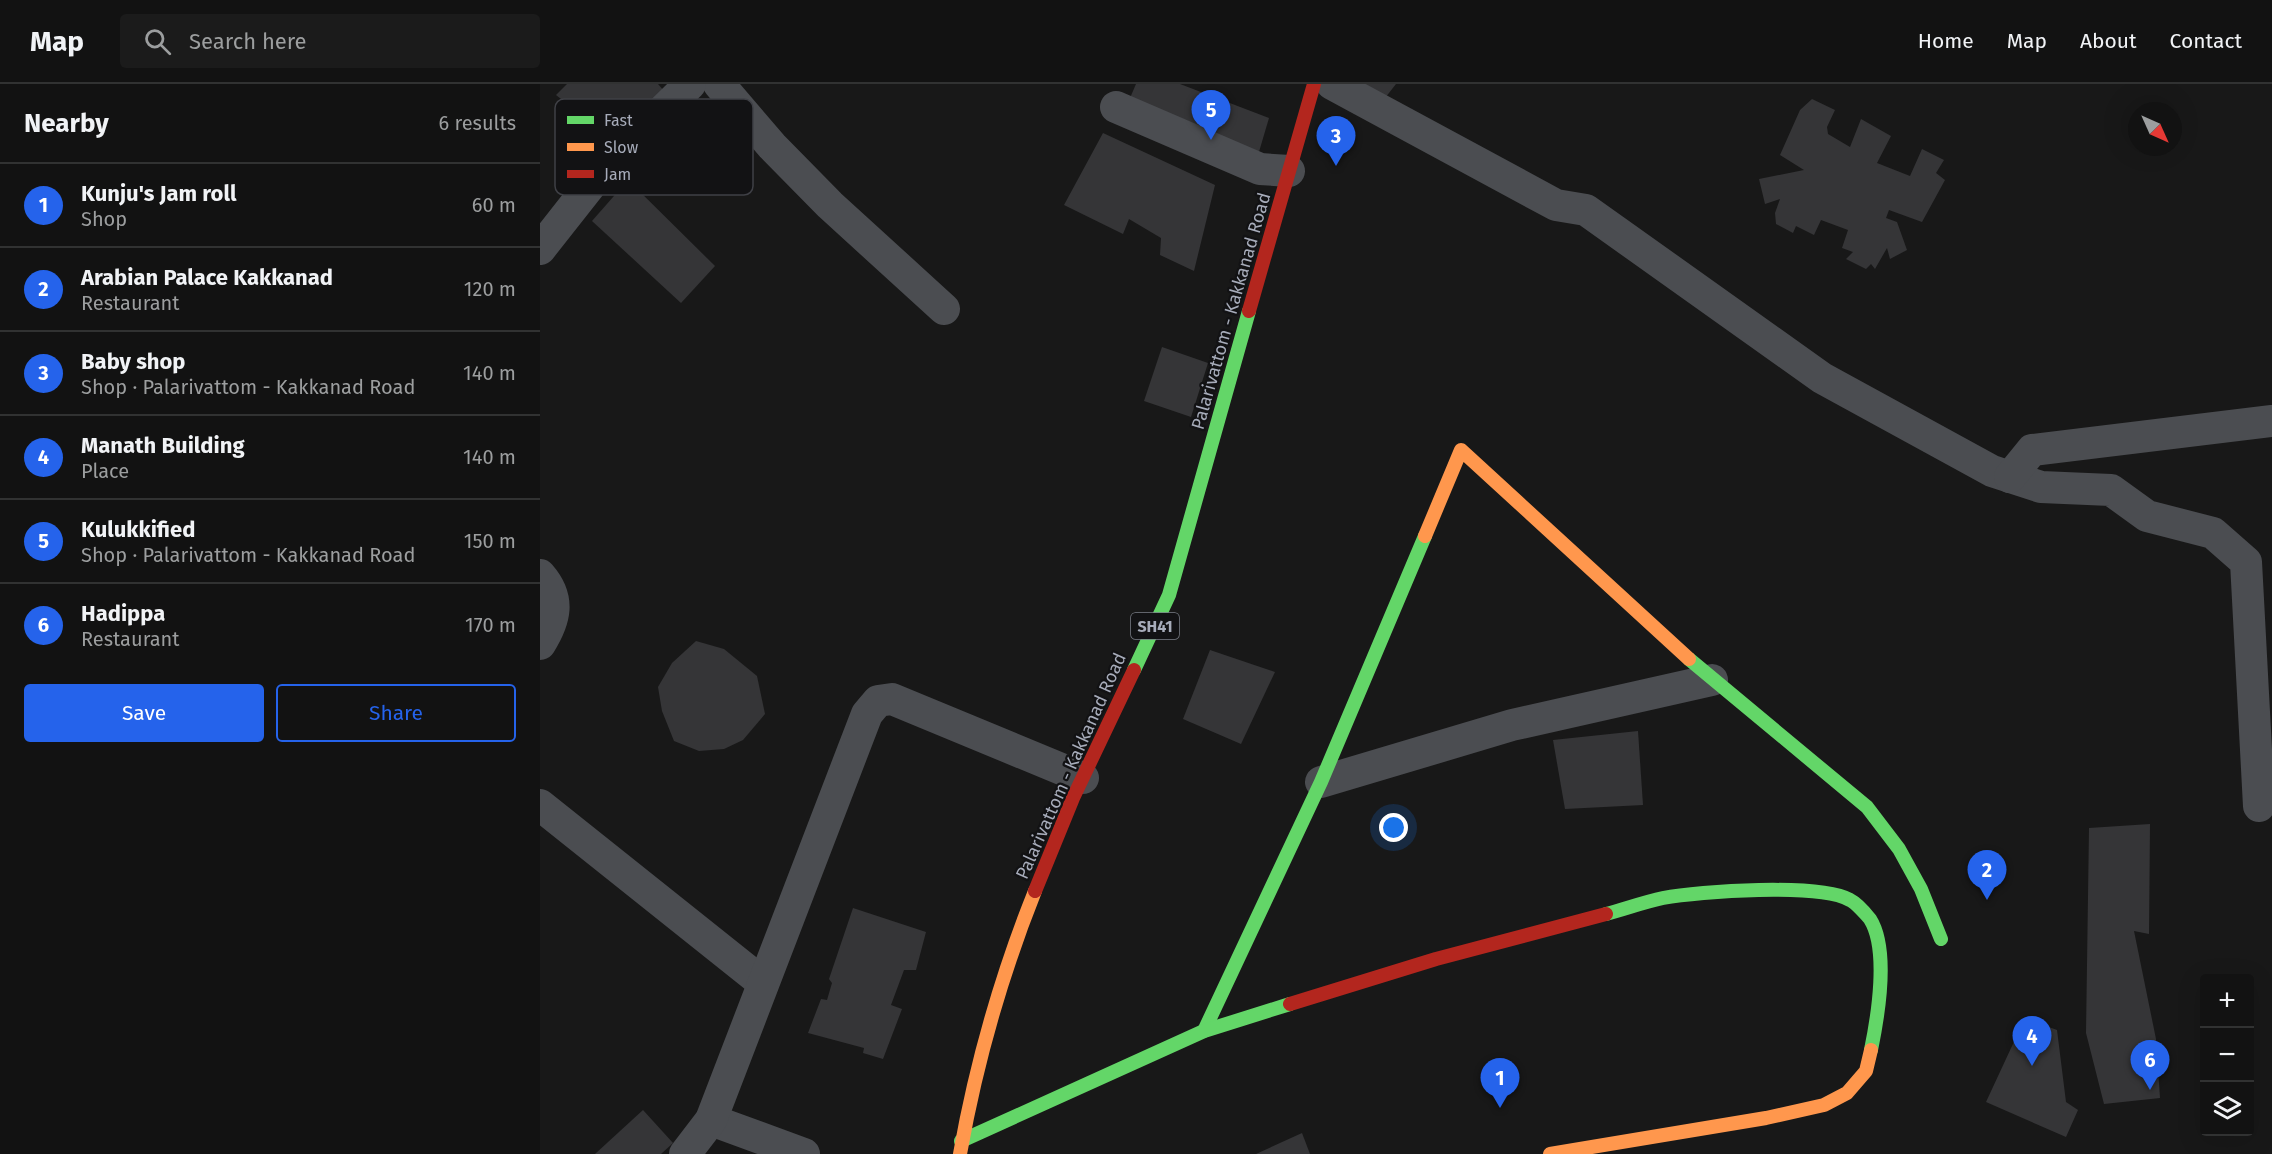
<!DOCTYPE html>
<html lang="en">
<head>
<meta charset="utf-8">
<style>
	:root { --surface:#121212; --page:#1b1b1b; --text:#f1f3f6; --muted:#9c9e9f; --line:#313232; --accent:#2563eb }
	body { margin:0; font-family:"Fira Sans",sans-serif; background:var(--page); color:var(--text) }
	.controls { position:absolute; right:18px; bottom:18px; display:grid; overflow:hidden; border-radius:6px; box-shadow:0 6px 24px #0002 }
	.controls button { width:54px; height:54px; display:grid; place-items:center; padding:0; border:0; border-bottom:2px solid var(--line); background:var(--surface); color:var(--text); font:30px sans-serif }
	.compass { position:absolute; left:1588px; top:18px; width:54px; height:54px; border-radius:50%; background:var(--surface); box-shadow:0 6px 24px #0002; rotate:135deg }
	.you { position:absolute; left:854px; top:744px; width:21px; height:21px; margin:-15px; border:4px solid #fff; border-radius:50%; background:#1a73e8; box-shadow:0 0 0 9px #1a73e833 }
	.badge { display:grid; place-items:center; width:39px; height:39px; border-radius:50%; background:var(--accent); color:#fff; font-size:20px; font-weight:700 }
	.pin { position:absolute; translate:-50% -50px; filter:drop-shadow(0 2px 3px #0008) }
	.pin::after { content:''; position:absolute; top:32px; width:21px; height:18px; background:inherit; clip-path:polygon(0 0,100% 0,50% 100%) }
	.list { margin:0; padding:0; list-style:none }
	h2 { display:flex; justify-content:space-between; align-items:center; height:78px; margin:0; padding:0 24px; font-size:26px }
	h2 small { font-size:20px; font-weight:400; color:var(--muted) }
	.list li { display:grid; grid-template-columns:39px 1fr auto; gap:18px; align-items:center; box-sizing:border-box; height:84px; padding:0 24px; border-top:2px solid var(--line) }
	.list b { display:block; font-size:22px; white-space:nowrap }
	.list p { margin:0; font-size:20px; white-space:nowrap; color:var(--muted) }
	.list em { font-size:20px; font-style:normal; color:var(--muted) }
	.actions { display:flex; gap:12px; padding:18px 24px }
	.actions a { flex:1; padding:14px 0; border:2px solid var(--accent); border-radius:6px; text-align:center; font-size:21px; color:var(--accent) }
	.actions .main { background:var(--accent); color:#fff }
	.icon { flex:none; width:33px; height:33px; fill:none; stroke:currentColor; stroke-width:2; stroke-linecap:round; stroke-linejoin:round }
	.map { position:relative; flex:none; width:1732px; height:1070px; overflow:hidden }
	header { display:flex; align-items:center; gap:36px; box-sizing:border-box; height:84px; padding:0 30px; background:var(--surface); border-bottom:2px solid var(--line) }
	header strong { font-size:28px }
	nav { display:flex; gap:33px; margin-inline-start:auto; font-size:21px }
	.search { width:420px; height:54px; background:var(--page); display:flex; align-items:center; gap:15px; box-sizing:border-box; padding:0 21px; border-radius:6px; color:var(--muted); font-size:22px }
	main { display:flex }
	aside { flex:1; background:var(--surface) }
	.map>svg:first-child { display:block }
	.building { fill:#353537 }
	.lines { fill:none; stroke-linecap:round; stroke-linejoin:round }
	.street { stroke:#4b4d51; stroke-width:32 }
	.fast { stroke:#63d668; stroke-width:14 }
	.slow { stroke:#ff974d; stroke-width:14 }
	.jam { stroke:#b3261e; stroke-width:14 }
	.labels { text-anchor:middle; dominant-baseline:central; stroke-width:4.5; stroke-linejoin:round; paint-order:stroke }
	.shield { fill:#121214; stroke:#7a7e88; stroke-width:1.5 }
	.shield-label { font-size:16px; font-weight:bold; fill:#a7acba }
	.street-label { font-size:18px; fill:#a7acba; stroke:#121214 }
	.key { fill:#121214; stroke:#3f4046; stroke-width:1.5 }
	.key-label { font-size:16px; fill:#a7acba }
</style>
</head>
<body>
<header>
<strong>Map</strong>
<div class="search"><svg class="icon" aria-label="search" viewBox="0 0 24 24"><circle cx="10" cy="10" r="6"/><path d="M15 15l6 6"/></svg>Search here</div>
<nav><a>Home</a><a>Map</a><a>About</a><a>Contact</a></nav>
</header>
<main>
<aside>
<h2>Nearby<small>6 results</small></h2>
<ul class="list">
<li><span class="badge">1</span><div><b>Kunju's Jam roll</b><p>Shop</p></div><em>60 m</em></li>
<li><span class="badge">2</span><div><b>Arabian Palace Kakkanad</b><p>Restaurant</p></div><em>120 m</em></li>
<li><span class="badge">3</span><div><b>Baby shop</b><p>Shop · Palarivattom - Kakkanad Road</p></div><em>140 m</em></li>
<li><span class="badge">4</span><div><b>Manath Building</b><p>Place</p></div><em>140 m</em></li>
<li><span class="badge">5</span><div><b>Kulukkified</b><p>Shop · Palarivattom - Kakkanad Road</p></div><em>150 m</em></li>
<li><span class="badge">6</span><div><b>Hadippa</b><p>Restaurant</p></div><em>170 m</em></li>
</ul>
<div class="actions"><a class="main">Save</a><a>Share</a></div>
</aside>
<div class="map">
<svg width="1732" height="1070" viewBox="0 0 1732 1070">
	<rect width="100%" height="100%" fill="#181818"/>
	<g class="building">
		<path d="M27 0H118L130 14 78 60 16 11Z"/>
		<path d="M596 0H640L729 34 716 78 590 14Z"/>
		<path d="M808 0H856L838 23Z"/>
		<path d="M1272 15 1295 26 1287 43 1288 50 1310 63 1321 35 1351 52 1337 79 1370 92 1382 65 1404 76 1396 89 1405 96 1382 138 1349 126 1346 134 1357 138 1367 166 1350 175 1347 164 1335 185 1331 180 1326 185 1306 175 1313 168 1302 164 1308 146 1281 136 1274 151 1256 142 1253 149 1236 140 1235 129 1240 115 1225 120 1219 95 1264 86 1240 71 1260 26Z"/>
		<path d="M563 49 675 101 654 187 620 171 621 154 589 135 583 150 524 121Z"/>
		<path d="M88 96 175 182 141 219 52 137Z"/>
		<path d="M622 263 668 279 651 333 604 317Z"/>
		<path d="M156 557 184 565 217 592 225 630 203 656 184 665 159 667 134 657 122 627 118 603 132 579Z"/>
		<path d="M670 566 735 588 701 660 643 635Z"/>
		<path d="M1098 647 1103 721 1025 725 1013 656Z"/>
		<path d="M1610 740 1609 850 1594 847 1616 955 1620 1014 1564 1020 1546 949 1549 744Z"/>
		<path d="M313 824 386 848 376 886H364L351 921 362 925 343 975 323 969 324 964 268 949 281 915 287 916 292 899 289 895Z"/>
		<path d="M1485 934 1517 946 1526 1018 1538 1026 1526 1053 1446 1018Z"/>
		<path d="M103 1026 133 1059 121 1070H55Z"/>
		<path d="M762 1049 770 1070H716Z"/>
	</g>
	<g class="lines">
		<g class="street">
			<path d="M179 0 232 62 290 121 404 225"/>
			<path d="M792 0 1016 121 1046 126 1282 294 1452 387 1501 403 1571 406 1607 432 1673 449 1706 478 1719 722"/>
			<path d="M576 23 720 85 749 87"/>
			<path d="M0 165 63 85 150 0"/>
			<path d="M1470 393 1492 366 1732 337"/>
			<path d="M0 491C21 515 15 536 0 560"/>
			<path d="M781 698 972 641 1172 596"/>
			<path d="M0 721 223 899"/>
			<path d="M171 1036 264 1070"/>
			<path d="M145 1070 171 1036 327 630 338 617 352 615 543 694"/>
		</g>
		<g class="fast">
			<path d="M1149 575 1327 723 1359 765 1381 805 1401 855"/>
			<path d="M594 586 629 511 709 227"/>
			<path d="M1066 830C1085 825 1104 818 1123 814 1160 807 1279 799 1310 816 1316 819 1326 830 1330 835 1349 865 1338 932 1331 966"/>
			<path d="M664 947 781 698 885 452"/>
			<path d="M421 1057 664 947 750 920"/>
		</g>
		<g class="slow">
			<path d="M885 452 921 366 1149 575"/>
			<path d="M420 1070C436 980 461 892 495 807"/>
			<path d="M1010 1070 1226 1034 1284 1021 1307 1009 1326 987 1331 966"/>
		</g>
		<g class="jam">
			<path d="M709 227 774 0"/>
			<path d="M495 807 533 714 594 586"/>
			<path d="M750 920 896 875 1066 830"/>
		</g>
	</g>
	<g class="labels">
		<rect class="shield" x="591" y="529" width="48" height="26" rx="4.5"/>
		<g class="shield-label">
			<text x="615" y="542">SH41</text>
		</g>
		<g class="street-label">
			<text transform="translate(691 227) rotate(-74)">Palarivattom - Kakkanad Road</text>
			<text transform="translate(531 682) rotate(-66)">Palarivattom - Kakkanad Road</text>
		</g>
	</g>
	<rect x="15" y="15" width="198" height="96" rx="9" class="key"/>
	<rect x="27" y="32" width="27" height="8" fill="#63d668"/>
	<rect x="27" y="59" width="27" height="8" fill="#ff974d"/>
	<rect x="27" y="86" width="27" height="8" fill="#b3261e"/>
	<g class="key-label">
		<text x="64" y="42">Fast</text>
		<text x="64" y="69">Slow</text>
		<text x="64" y="96">Jam</text>
	</g>
</svg>
<div class="controls">
<button>+</button>
<button>−</button>
<button><svg class="icon" aria-label="layers" viewBox="0 0 24 24"><path d="M12 4l9 5-9 5-9-5zM3 14l9 5 9-5"/></svg></button>
</div>
<svg class="compass" viewBox="-18 -18 36 36"><path d="M0-13l5 13h-10z" fill="#e53935"/><path d="M0 13l5-13h-10z" fill="#9c9e9f"/></svg>
<div class="you"></div>
<div class="pin badge" style="left:960px;top:1024px">1</div>
<div class="pin badge" style="left:1447px;top:816px">2</div>
<div class="pin badge" style="left:796px;top:82px">3</div>
<div class="pin badge" style="left:1492px;top:982px">4</div>
<div class="pin badge" style="left:671px;top:56px">5</div>
<div class="pin badge" style="left:1610px;top:1006px">6</div>
</div>
</main>
</body>
</html>
